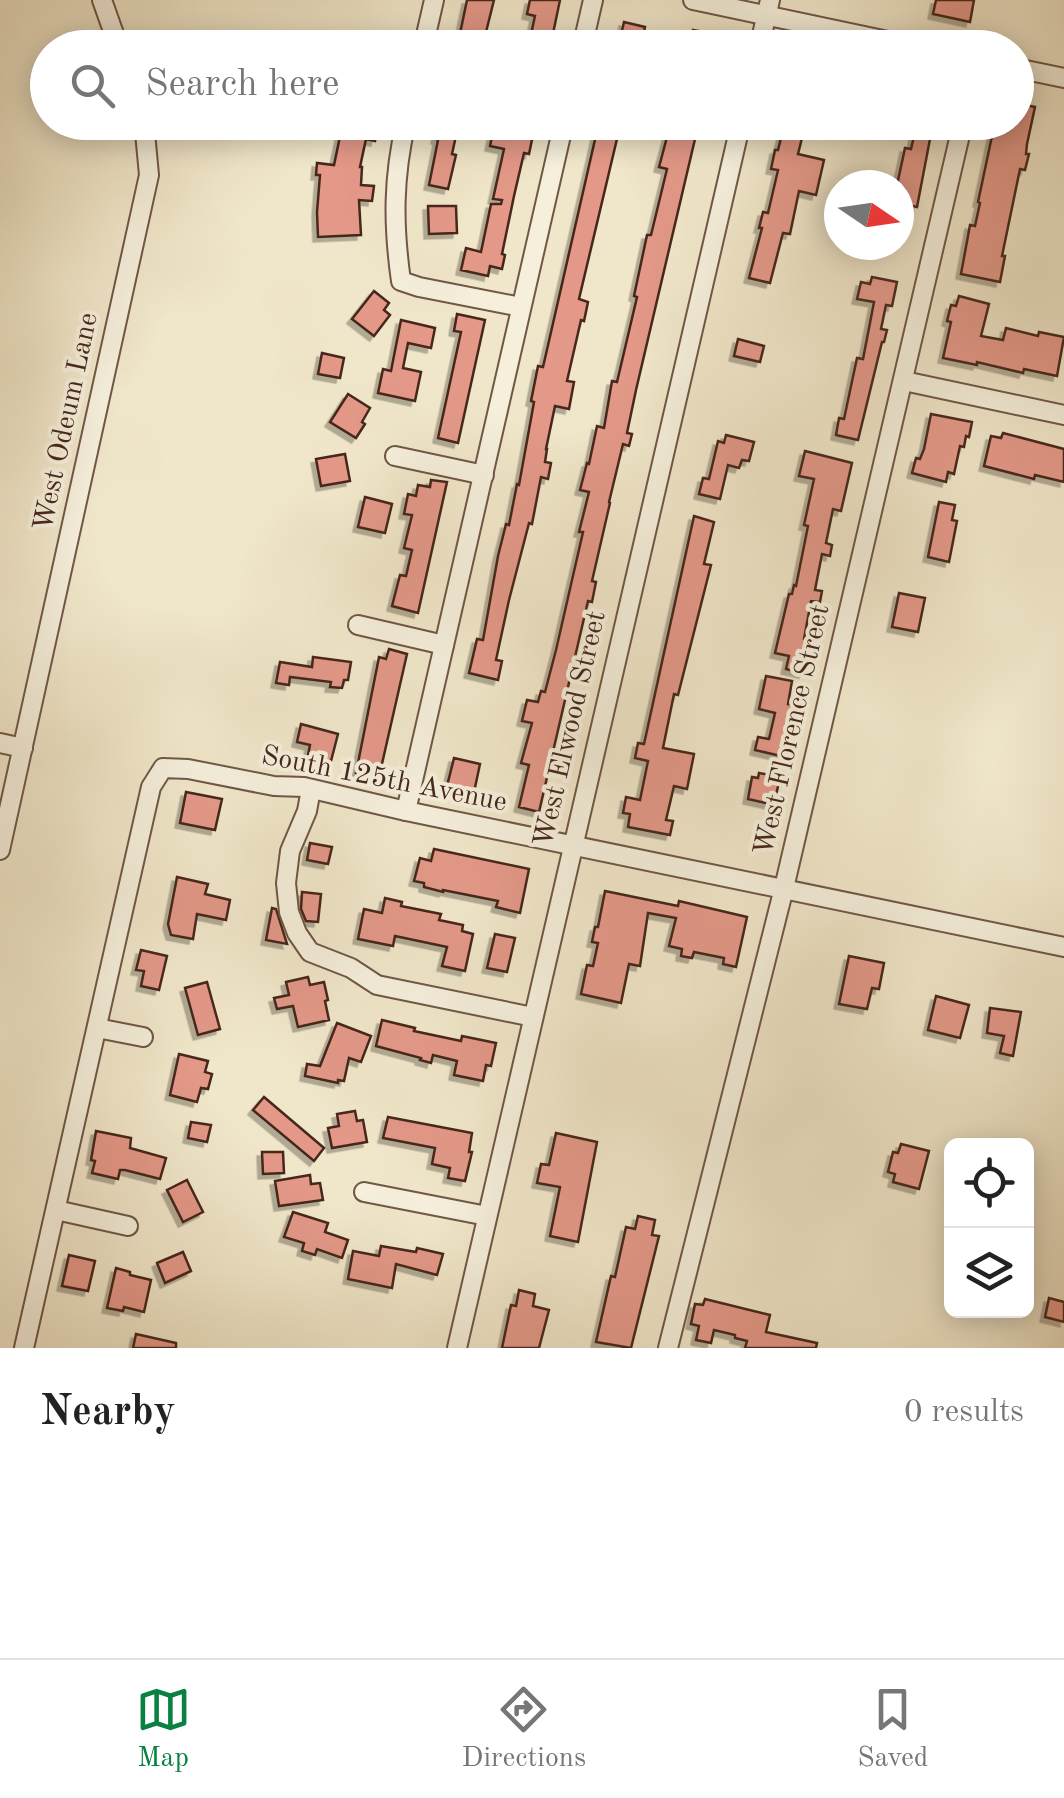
<!DOCTYPE html>
<html lang="en">
<head>
<meta charset="utf-8">
<style>
	:root { --surface:#fff; --page:#f2f2f2; --text:#222; --muted:#767676; --line:#e0e0e0; --accent:#0b8043 }
	body { margin:0; font-family:"Old Standard TT",serif; background:var(--page); color:var(--text) }
	.controls { position:absolute; right:30px; bottom:30px; display:grid; overflow:hidden; border-radius:15px; box-shadow:0 5px 25px #0003 }
	.controls button { width:90px; height:90px; display:grid; place-items:center; padding:0; border:0; border-bottom:2px solid var(--line); background:var(--surface); color:var(--text); font:50px sans-serif }
	.compass { position:absolute; left:824px; top:170px; width:90px; height:90px; border-radius:50%; background:var(--surface); box-shadow:0 5px 25px #0003; rotate:103deg }
	.list { margin:0; padding:0; list-style:none }
	h2 { display:flex; justify-content:space-between; align-items:center; height:130px; margin:0; padding:0 40px; font-size:42px }
	h2 small { font-size:32px; font-weight:400; color:var(--muted) }
	.icon { flex:none; width:55px; height:55px; fill:none; stroke:currentColor; stroke-width:2; stroke-linecap:round; stroke-linejoin:round }
	.map { position:relative; flex:none; width:1064px; height:1348px; overflow:hidden }
	.search { position:absolute; background:var(--surface); box-shadow:0 5px 25px #0003; left:30px; right:30px; top:30px; height:110px; display:flex; align-items:center; gap:25px; box-sizing:border-box; padding:0 35px; border-radius:55px; color:var(--muted); font-size:38px }
	.sheet { height:310px; background:var(--surface) }
	nav { display:flex; justify-content:space-around; align-items:center; box-sizing:border-box; height:140px; border-top:2px solid var(--line); background:var(--surface); font-size:28px; color:var(--muted) }
	nav a { display:grid; justify-items:center; gap:5px }
	nav .on { color:var(--accent) }
	.map>svg:first-child { display:block }
	.building { fill:#e39888; stroke:#46271b; stroke-width:2.5; filter:url(#shadow) }
	.lines { fill:none; stroke-linecap:round; stroke-linejoin:round }
	.minor-casing { stroke:#705746; stroke-width:22 }
	.minor { stroke:#f5efdc; stroke-width:18 }
	.labels { text-anchor:middle; dominant-baseline:central; stroke-width:8; stroke-linejoin:round; paint-order:stroke }
	.street-label { font-size:28px; fill:#46271b; stroke:#f5efdc }
</style>
</head>
<body>
<div class="map">
<svg width="1064" height="1348" viewBox="0 0 1064 1348">
	<defs>
		<filter id="shadow"><feDropShadow dx="-4.5" dy="4.5" stdDeviation="0" flood-color="#0004"/></filter>
	</defs>
	<rect width="100%" height="100%" fill="#f0e6c9"/>
	<filter id="stains"><feTurbulence type="fractalNoise" baseFrequency=".002" numOctaves="4"/><feColorMatrix values="0 0 0 0 .2 0 0 0 0 .09 0 0 0 0 .02 0 0 0 .5 -.17"/></filter>
	<radialGradient id="worn" r=".72"><stop offset=".6" stop-color="#630" stop-opacity="0"/><stop offset="1" stop-color="#630" stop-opacity=".3"/></radialGradient>
	<g class="building">
		<path d="M467 0H494L482 48H457Z"/>
		<path d="M530 0H560L550 48H528L535 16 527 14Z"/>
		<path d="M936 0H974L970 22 933 14Z"/>
		<path d="M624 22 645 27 640 48H618Z"/>
		<path d="M693 30 719 35 716 48H689Z"/>
		<path d="M1016 103 1035 107 1027 144 1026 154H1029L1025 170 1020 169 1002 256H1005L1000 282 961 274 970 225 975 226 980 203 978 202 992 136H993L996 122H1016Z"/>
		<path d="M343 122 379 124 375 141 366 139 360 167H362L361 185 374 186 372 201 359 200 361 235 318 237 317 212 320 175H316L317 163 334 165Z"/>
		<path d="M439 122H459L452 154 456 155 448 189 429 185 438 140 436 139Z"/>
		<path d="M495 122 534 130 529 154 524 153 514 196 502 254 505 255 502 269 490 266 488 276 461 270 466 248 481 252 491 204H501L502 200 493 199 504 149 490 146Z"/>
		<path d="M599 122H621L579 299 588 302 584 321 581 320 567 381 574 382 569 409 555 406 546 449H547L545 462 551 463 548 479 541 477 532 524 529 523 509 600 496 660 502 661 498 680 469 673 477 639 483 640 498 556 506 524 509 525 517 484 519 485 534 402 531 401 538 366 543 367Z"/>
		<path d="M671 122H699L636 390 627 433 632 434 629 446 623 444 609 502 610 503 592 581 596 582 592 602 588 601 539 812 519 807 529 765 521 763 532 723 522 721 527 700 538 702 541 691 545 692 556 650 583 532H579L589 492 580 490 587 463 589 464 597 426 604 428 612 381 617 382 637 297 634 296 647 235H651L667 169 659 167Z"/>
		<path d="M785 122H806L798 154 824 160 816 195 799 191 790 234 783 233 770 283 749 278 762 228H759L763 212 768 213 778 170 771 169 775 150H778Z"/>
		<path d="M914 136 930 139 917 207 899 203 897 185 905 148 911 149Z"/>
		<path d="M428 206H456L457 233 429 234Z"/>
		<path d="M872 277 897 282 892 306 886 305 881 329 887 330 884 342H882L858 440 836 435 839 418 844 419 857 358 863 359 874 302 857 299 861 282 870 284Z"/>
		<path d="M374 291 389 303 384 310 390 315 374 336 352 319Z"/>
		<path d="M959 296 989 304 981 336 1003 340 1006 328 1038 336 1039 332 1064 337 1057 376 1024 369 1023 373 977 362V365L943 358 951 322 947 321 951 305 956 306Z"/>
		<path d="M457 314 485 320 458 443 438 438 461 332 454 331Z"/>
		<path d="M401 320 435 328 431 348 408 343 403 368 421 372 415 401 378 393 383 369 391 371Z"/>
		<path d="M738 339 764 346 760 362 734 356Z"/>
		<path d="M322 353 344 358 340 378 318 374Z"/>
		<path d="M348 394 370 408 362 422 365 424 356 438 330 422Z"/>
		<path d="M931 414 972 422 969 437 966 436 964 447 960 446 954 474 948 472 946 482 912 473 916 458 920 459 924 449Z"/>
		<path d="M1003 433 1064 449V482L1035 475 1034 479 984 466 991 436 1001 438Z"/>
		<path d="M726 435 754 442 749 461 742 460 739 468 728 465 720 499 699 494 703 478 709 479 718 441 724 443Z"/>
		<path d="M805 451 852 463 841 511 833 509 826 543 832 545 830 556 822 554 815 590 822 591 820 602 811 601 804 639 811 641 803 673 786 669 789 656 775 653 789 594H792L794 585 796 586 808 526 804 525 814 479 799 476Z"/>
		<path d="M345 454 350 481 321 486 316 459Z"/>
		<path d="M431 480 447 482 418 613 392 606 400 575 406 576 412 550 404 548 412 515 404 514 408 494 416 496 418 485 430 487Z"/>
		<path d="M365 497 392 504 385 533 358 527Z"/>
		<path d="M939 502 955 505 952 520 957 521 949 562 928 557Z"/>
		<path d="M694 516 714 522 704 564 711 565 678 695 674 694 663 748 694 754 687 789 674 786 666 820 673 821 670 835 628 827 630 814 623 813 626 797 640 800 648 761 635 758 638 743 644 744Z"/>
		<path d="M899 593 925 598 918 632 892 627Z"/>
		<path d="M389 649 407 654 379 777 356 773 379 657 386 659Z"/>
		<path d="M313 657 351 662 348 680H344L342 688 330 687 331 682 290 677 289 685 276 683 280 662 312 667Z"/>
		<path d="M766 676 792 681 788 704 796 706 785 757 755 750 758 737 769 739 775 713 759 709Z"/>
		<path d="M301 724 338 734 331 761 308 755 310 745 297 742Z"/>
		<path d="M454 758 480 764 473 797 446 790Z"/>
		<path d="M759 773 780 777 774 805 748 799 752 777 758 778Z"/>
		<path d="M186 792 222 799 215 830 180 823Z"/>
		<path d="M310 843 332 847 328 864 307 860Z"/>
		<path d="M434 849 529 869 520 913 496 907 498 901 443 890V892L424 887V883L414 881 420 858 431 861Z"/>
		<path d="M177 877 208 884 205 894 230 900 226 920 197 914 193 939 171 935 168 924Z"/>
		<path d="M605 891 678 906 679 901 747 917 736 967 723 964 724 958 694 952 692 958 681 956 682 949 669 946 676 918 648 913 640 966 629 964 621 1003 581 994 587 965 593 966 598 943 592 942 595 927H598Z"/>
		<path d="M302 892 321 894 318 922 306 921 301 909Z"/>
		<path d="M385 898 402 902 401 906 441 914 439 920 463 925 462 931 473 934 465 971 442 966 447 947 395 936 393 946 358 939 364 909 382 913Z"/>
		<path d="M272 908 276 909 287 944 266 940Z"/>
		<path d="M495 934 515 938 507 972 487 968Z"/>
		<path d="M141 950 167 956 159 990 141 986 144 971 136 970Z"/>
		<path d="M849 956 884 963 879 989 872 988 867 1009 839 1004Z"/>
		<path d="M308 977 310 985 324 982 328 1000 325 1001 329 1020 298 1027 293 1006 277 1009 274 998 289 995 286 982Z"/>
		<path d="M207 982 220 1029 198 1035 185 988Z"/>
		<path d="M936 996 969 1005 960 1038 928 1030Z"/>
		<path d="M990 1008 1021 1012 1013 1056 1000 1053 1004 1036 987 1033Z"/>
		<path d="M382 1020 415 1028 414 1031 461 1041 462 1036 496 1043 491 1066 486 1065 483 1081 454 1075 457 1061 433 1055 431 1063 420 1060 421 1058 376 1046Z"/>
		<path d="M337 1023 371 1036 361 1062 349 1058 344 1081 338 1080V1083L305 1076 307 1064 320 1066Z"/>
		<path d="M179 1054 208 1061 205 1072 212 1074 208 1089 201 1088 197 1102 170 1095Z"/>
		<path d="M264 1097 324 1148 314 1161 253 1110Z"/>
		<path d="M355 1111 357 1121 363 1120 367 1142 332 1148 328 1128 339 1126 337 1114Z"/>
		<path d="M388 1117 472 1133 469 1152H472L465 1181 448 1178 450 1168 432 1164 435 1148 383 1138Z"/>
		<path d="M191 1122 211 1125 207 1142 188 1138Z"/>
		<path d="M96 1131 131 1138 130 1148 166 1158 160 1179 125 1170H120L118 1179 92 1173 95 1161 91 1160Z"/>
		<path d="M556 1133 597 1142 578 1242 550 1236 560 1187 537 1183 541 1164 549 1165Z"/>
		<path d="M901 1144 929 1151 919 1189 893 1182 895 1174 888 1172 893 1152 898 1153Z"/>
		<path d="M262 1152H283L284 1173 263 1174Z"/>
		<path d="M310 1175 311 1184 320 1183 323 1200 279 1206 275 1181Z"/>
		<path d="M187 1180 203 1212 183 1222 167 1190Z"/>
		<path d="M293 1212 328 1223 325 1232 348 1240 342 1258 317 1249 315 1255 302 1251 304 1243 284 1237Z"/>
		<path d="M638 1216 655 1220 652 1235 659 1236 631 1348 596 1342 611 1276 615 1277 626 1227 635 1229Z"/>
		<path d="M381 1246 416 1252 417 1248 443 1254 437 1275 396 1264 392 1288 348 1279 353 1251 379 1256Z"/>
		<path d="M183 1252 191 1271 165 1283 157 1263Z"/>
		<path d="M69 1255 95 1261 88 1291 62 1286Z"/>
		<path d="M116 1268 130 1272V1275L151 1280 144 1312 124 1307 123 1311 107 1308Z"/>
		<path d="M519 1290 535 1294 533 1306 549 1310 539 1348H502L511 1305 516 1306Z"/>
		<path d="M1049 1298 1064 1302V1322L1045 1317Z"/>
		<path d="M705 1299 770 1315 766 1332 817 1343 816 1348H745L747 1341 735 1338V1335L714 1330 711 1343 696 1340 699 1326 691 1324 695 1304 703 1305Z"/>
		<path d="M136 1334 176 1343V1348H133Z"/>
	</g>
	<g class="lines">
		<g class="minor-casing">
			<g id="minor">
				<path d="M102 0 119 48"/>
				<path d="M693 0 921 48"/>
				<path d="M423 48 434 0"/>
				<path d="M582 48 593 0"/>
				<path d="M759 48 770 0"/>
				<path d="M1016 68 1064 78"/>
				<path d="M406 122C393 178 393 224 401 281L419 287 521 307"/>
				<path d="M904 381 1064 415"/>
				<path d="M395 456 484 475"/>
				<path d="M358 625 444 645"/>
				<path d="M0 743 23 748"/>
				<path d="M311 789 307 811 290 851 286 883 289 912 297 933 310 952 351 968 377 985 533 1017"/>
				<path d="M406 811 564 122"/>
				<path d="M0 850 149 175 144 122"/>
				<path d="M97 1028 143 1037"/>
				<path d="M364 1192 487 1216"/>
				<path d="M56 1210 128 1226"/>
				<path d="M24 1348 151 787 163 768 188 769 274 786 304 787 406 811 1064 947"/>
				<path d="M457 1348 741 122"/>
				<path d="M668 1348 784 888 963 122"/>
			</g>
		</g>
		<use href="#minor" class="minor"/>
	</g>
	<g class="labels">
		<g class="street-label">
			<text transform="translate(67 422) rotate(-78)">West Odeum Lane</text>
			<text transform="translate(571 729) rotate(-77)">West Elwood Street</text>
			<text transform="translate(793 730) rotate(-77)">West Florence Street</text>
			<text transform="translate(384 780) rotate(11)">South 125th Avenue</text>
		</g>
	</g>
	<rect width="100%" height="100%" filter="url(#stains)"/>
	<rect width="100%" height="100%" fill="url(#worn)"/>
</svg>
<div class="controls">
<button><svg class="icon" aria-label="locate" viewBox="0 0 24 24"><circle cx="12" cy="12" r="6"/><path d="M12 2v4M12 18v4M2 12h4M18 12h4"/></svg></button>
<button><svg class="icon" aria-label="layers" viewBox="0 0 24 24"><path d="M12 4l9 5-9 5-9-5zM3 14l9 5 9-5"/></svg></button>
</div>
<svg class="compass" viewBox="-18 -18 36 36"><path d="M0-13l5 13h-10z" fill="#e53935"/><path d="M0 13l5-13h-10z" fill="#767676"/></svg>
<div class="search"><svg class="icon" aria-label="search" viewBox="0 0 24 24"><circle cx="10" cy="10" r="6"/><path d="M15 15l6 6"/></svg>Search here</div>
</div>
<section class="sheet">
<h2>Nearby<small>0 results</small></h2>
<ul class="list">
</ul>
</section>
<nav>
<a class="on"><svg class="icon" aria-label="map" viewBox="0 0 24 24"><path d="M3 6l6-2 6 2 6-2v14l-6 2-6-2-6 2zM9 4v14M15 6v14"/></svg>Map</a>
<a><svg class="icon" aria-label="directions" viewBox="0 0 24 24"><path d="M12 3l9 9-9 9-9-9zM9 14v-3h6M13 9l2 2-2 2"/></svg>Directions</a>
<a><svg class="icon" aria-label="saved" viewBox="0 0 24 24"><path d="M7 4h10v16l-5-4-5 4z"/></svg>Saved</a>
</nav>
</body>
</html>
